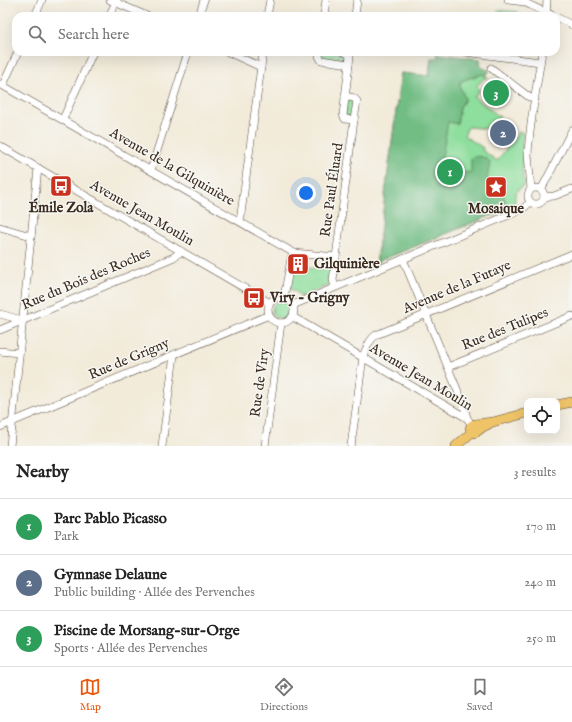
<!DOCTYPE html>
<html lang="en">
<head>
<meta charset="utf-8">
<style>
	:root { --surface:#fff; --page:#f6f6f6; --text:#222; --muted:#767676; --line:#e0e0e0; --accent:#ea580c }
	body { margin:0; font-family:"IM FELL English",serif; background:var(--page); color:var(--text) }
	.controls { position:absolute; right:12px; bottom:12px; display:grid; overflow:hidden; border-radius:8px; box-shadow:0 4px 16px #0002 }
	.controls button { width:36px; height:36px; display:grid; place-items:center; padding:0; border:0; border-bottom:1px solid var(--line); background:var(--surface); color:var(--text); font:20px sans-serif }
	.you { position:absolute; left:306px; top:193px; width:14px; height:14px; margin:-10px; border:3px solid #fff; border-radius:50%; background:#1a73e8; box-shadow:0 0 0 6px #1a73e833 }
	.badge { display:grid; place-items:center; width:26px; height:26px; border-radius:50%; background:var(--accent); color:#fff; font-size:13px; font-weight:700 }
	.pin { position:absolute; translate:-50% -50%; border:2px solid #fff; box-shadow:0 1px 4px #0006 }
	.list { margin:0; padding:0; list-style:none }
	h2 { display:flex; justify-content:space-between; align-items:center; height:52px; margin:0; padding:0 16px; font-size:17px }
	h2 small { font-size:13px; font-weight:400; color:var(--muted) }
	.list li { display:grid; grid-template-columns:26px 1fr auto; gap:12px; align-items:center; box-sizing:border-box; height:56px; padding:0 16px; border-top:1px solid var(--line) }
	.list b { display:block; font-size:15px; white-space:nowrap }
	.list p { margin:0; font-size:13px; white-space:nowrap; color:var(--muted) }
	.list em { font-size:13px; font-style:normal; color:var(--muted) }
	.icon { flex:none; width:22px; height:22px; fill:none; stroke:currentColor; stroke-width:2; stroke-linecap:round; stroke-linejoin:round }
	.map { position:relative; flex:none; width:572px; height:446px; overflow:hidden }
	.search { position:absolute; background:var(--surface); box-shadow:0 4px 16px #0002; left:12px; right:12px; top:12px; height:44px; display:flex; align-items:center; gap:10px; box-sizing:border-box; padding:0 14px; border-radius:12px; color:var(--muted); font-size:15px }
	.sheet { height:220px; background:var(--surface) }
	nav { display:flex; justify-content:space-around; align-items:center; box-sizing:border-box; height:56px; border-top:1px solid var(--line); background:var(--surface); font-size:11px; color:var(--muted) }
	nav a { display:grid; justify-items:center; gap:2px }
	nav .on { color:var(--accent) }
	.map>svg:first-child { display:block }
	.green { fill:#8ede9d; stroke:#64845e }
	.forest { fill:#72bd84; stroke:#567451 }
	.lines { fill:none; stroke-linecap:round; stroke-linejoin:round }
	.minor-casing { stroke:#56473a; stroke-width:8 }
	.major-casing { stroke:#56473a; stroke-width:10 }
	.minor { stroke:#fff; stroke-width:7 }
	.major { stroke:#efc469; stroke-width:9 }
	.labels { text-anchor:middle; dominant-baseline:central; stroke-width:3; stroke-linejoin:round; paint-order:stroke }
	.street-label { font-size:14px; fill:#3b2a1e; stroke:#f6f6f2 }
	.poi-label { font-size:14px; font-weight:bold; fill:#3b2a1e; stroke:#f6f6f2 }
</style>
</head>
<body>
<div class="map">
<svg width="572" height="446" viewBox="0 0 572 446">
	<rect width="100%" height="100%" fill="#f6f6f2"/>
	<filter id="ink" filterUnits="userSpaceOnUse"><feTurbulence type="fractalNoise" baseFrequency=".025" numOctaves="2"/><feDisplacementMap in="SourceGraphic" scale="8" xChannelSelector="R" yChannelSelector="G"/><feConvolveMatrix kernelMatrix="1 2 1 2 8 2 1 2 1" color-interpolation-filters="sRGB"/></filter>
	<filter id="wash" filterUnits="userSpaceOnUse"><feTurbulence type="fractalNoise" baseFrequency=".012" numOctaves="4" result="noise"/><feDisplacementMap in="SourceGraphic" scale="16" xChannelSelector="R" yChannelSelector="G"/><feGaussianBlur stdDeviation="0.9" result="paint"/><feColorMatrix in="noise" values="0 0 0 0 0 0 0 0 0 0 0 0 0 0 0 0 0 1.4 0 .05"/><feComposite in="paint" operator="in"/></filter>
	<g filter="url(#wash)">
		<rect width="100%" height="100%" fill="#f2ebda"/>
		<g class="green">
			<path d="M498 10 518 12V16H497Z"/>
			<path d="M326 52 344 54 346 57 344 60 324 58 322 56V53Z"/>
			<path d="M431 58 448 121 457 123 460 107 465 99 460 87V82C467 78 475 77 482 74L488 77 487 79 485 77 477 86 479 88 478 89 479 90 474 97 500 117 490 129 468 127 464 136 476 143 483 148 482 150 497 161 520 131 523 133 522 142 523 179V180L526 183 516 192 515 195V202L509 209 493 216 492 215 379 261V264L376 265 401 73 429 76Z"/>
			<path d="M350 99 353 102 352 115 348 117 345 115 347 101Z"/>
			<path d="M293 265 331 270 329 285 300 297 295 291 290 289Z"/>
			<circle cx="281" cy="310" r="9"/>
		</g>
		<path class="forest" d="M438 54 480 59 481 67 490 71 486 75 482 74C475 77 467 78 460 82V87L465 99 460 107 457 124 448 122 439 175 471 172V158C479 155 484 156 490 162L487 180H496L509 209 493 216 492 215 379 261V264L376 265 401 73 429 76 431 58H437Z"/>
	</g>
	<g filter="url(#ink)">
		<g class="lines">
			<g class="minor-casing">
				<g id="minor">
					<path d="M110 0 147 16"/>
					<path d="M508 0 525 2"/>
					<path d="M520 0C531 6 543 11 554 16"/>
					<path d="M35 16 42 0"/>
					<path d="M109 16 117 0"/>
					<path d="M199 16 204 0"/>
					<path d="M267 16 270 0"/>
					<path d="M324 16 326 0"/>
					<path d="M355 16 357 0"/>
					<path d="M546 16 547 0"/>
					<path d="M556 17 572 25"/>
					<path d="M228 52 261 67"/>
					<path d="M319 52V56L321 60 349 64"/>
					<path d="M466 52 540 62"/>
					<path d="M491 68 529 97 535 99"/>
					<path d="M0 84 294 253 336 257"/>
					<path d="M3 85 18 52"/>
					<path d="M345 96 354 98 357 101 354 120"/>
					<path d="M63 119 93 52"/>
					<path d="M0 146 270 303"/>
					<path d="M151 170 188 52"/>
					<circle cx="536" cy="196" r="8"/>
					<path d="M531 189 528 154C530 120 537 86 542 52"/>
					<path d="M541 190 572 130"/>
					<path d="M544 197 554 196 572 189"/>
					<path d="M240 221 263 52"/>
					<path d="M0 227 24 234 31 236"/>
					<path d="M403 259 464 406 467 418"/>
					<path d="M335 287 333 280 336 257 354 120 345 119 343 115 350 56 347 53 343 52"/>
					<circle cx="281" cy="310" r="13"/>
					<path d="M284 297 291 259 294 253"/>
					<path d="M293 305 516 212 525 207 530 202"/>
					<path d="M0 314 22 320"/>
					<path d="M293 317 467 418 472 425"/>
					<path d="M0 330 174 257 181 251"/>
					<path d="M0 351 19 353"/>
					<path d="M448 367 572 316"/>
					<path d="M0 427 269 315"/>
					<path d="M10 446 38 168"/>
					<path d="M162 446 174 355"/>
					<path d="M265 446 281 323"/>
					<path d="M351 446 363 357C365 350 370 339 376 335L572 254"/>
				</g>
			</g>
			<g class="major-casing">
				<g id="major">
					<path d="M557 405 572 402"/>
					<path d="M476 424 493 422 527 413"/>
					<path d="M479 428 478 425 475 424 472 425 470 428 472 432 475 433 483 427 489 424"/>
					<path d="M456 446 472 432"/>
				</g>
			</g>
			<use href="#minor" class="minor"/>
			<use href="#major" class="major"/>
		</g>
	</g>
	<defs>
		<g id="bus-square" transform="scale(1.15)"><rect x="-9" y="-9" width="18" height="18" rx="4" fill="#c8321e" stroke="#f6f6f2"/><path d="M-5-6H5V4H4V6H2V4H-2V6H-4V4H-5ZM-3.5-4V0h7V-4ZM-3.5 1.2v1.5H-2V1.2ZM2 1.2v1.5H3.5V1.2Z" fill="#fff"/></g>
		<g id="sight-square" transform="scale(1.15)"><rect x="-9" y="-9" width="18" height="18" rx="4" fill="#c8321e" stroke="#f6f6f2"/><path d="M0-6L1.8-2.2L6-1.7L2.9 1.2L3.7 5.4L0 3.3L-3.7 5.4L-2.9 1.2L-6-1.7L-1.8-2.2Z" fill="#fff"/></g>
		<g id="building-square" transform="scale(1.15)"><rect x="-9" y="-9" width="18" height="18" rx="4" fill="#c8321e" stroke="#f6f6f2"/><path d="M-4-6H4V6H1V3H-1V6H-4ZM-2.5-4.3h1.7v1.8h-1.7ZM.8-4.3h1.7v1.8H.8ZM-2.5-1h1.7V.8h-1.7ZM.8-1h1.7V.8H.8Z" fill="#fff"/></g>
	</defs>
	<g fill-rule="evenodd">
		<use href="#bus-square" x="61" y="186"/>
		<use href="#sight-square" x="496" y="187"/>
		<use href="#building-square" x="298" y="264"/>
		<use href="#bus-square" x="254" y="298"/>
	</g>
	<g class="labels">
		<g class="street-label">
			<text transform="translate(172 167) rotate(30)">Avenue de la Gilquinière</text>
			<text transform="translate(332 190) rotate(-82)">Rue Paul Éluard</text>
			<text transform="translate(142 213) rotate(30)">Avenue Jean Moulin</text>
			<text transform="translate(86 279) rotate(-23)">Rue du Bois des Roches</text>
			<text transform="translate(457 287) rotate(-23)">Avenue de la Futaye</text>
			<text transform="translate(505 329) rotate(-22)">Rue des Tulipes</text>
			<text transform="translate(129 359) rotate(-23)">Rue de Grigny</text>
			<text transform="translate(421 377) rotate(31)">Avenue Jean Moulin</text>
			<text transform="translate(260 383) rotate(-82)">Rue de Viry</text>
		</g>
		<g class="poi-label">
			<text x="61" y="208">Émile Zola</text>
			<text x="496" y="209">Mosaique</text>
			<text x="314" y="264" text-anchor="start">Gilquinière</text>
			<text x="270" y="298" text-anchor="start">Viry - Grigny</text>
		</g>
	</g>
</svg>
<div class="controls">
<button><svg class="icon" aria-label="locate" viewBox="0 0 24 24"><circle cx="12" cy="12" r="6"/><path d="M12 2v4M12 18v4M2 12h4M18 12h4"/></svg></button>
</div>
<div class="you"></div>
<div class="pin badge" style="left:450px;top:172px;background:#2e9e5b">1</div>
<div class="pin badge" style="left:503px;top:133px;background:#5c6f8a">2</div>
<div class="pin badge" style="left:496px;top:93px;background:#2e9e5b">3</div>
<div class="search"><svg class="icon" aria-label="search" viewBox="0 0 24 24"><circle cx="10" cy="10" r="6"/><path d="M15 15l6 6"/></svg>Search here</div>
</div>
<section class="sheet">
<h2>Nearby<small>3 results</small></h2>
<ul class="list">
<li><span class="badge" style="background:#2e9e5b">1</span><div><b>Parc Pablo Picasso</b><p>Park</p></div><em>170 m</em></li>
<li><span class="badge" style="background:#5c6f8a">2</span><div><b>Gymnase Delaune</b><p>Public building · Allée des Pervenches</p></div><em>240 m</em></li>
<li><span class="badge" style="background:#2e9e5b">3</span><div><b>Piscine de Morsang-sur-Orge</b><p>Sports · Allée des Pervenches</p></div><em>250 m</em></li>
</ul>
</section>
<nav>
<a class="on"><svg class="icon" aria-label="map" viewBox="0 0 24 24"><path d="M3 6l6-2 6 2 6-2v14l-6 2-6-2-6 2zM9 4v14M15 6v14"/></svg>Map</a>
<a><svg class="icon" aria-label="directions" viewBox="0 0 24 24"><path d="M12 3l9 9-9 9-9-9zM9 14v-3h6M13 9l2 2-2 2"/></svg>Directions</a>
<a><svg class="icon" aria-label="saved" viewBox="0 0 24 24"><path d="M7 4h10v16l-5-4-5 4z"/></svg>Saved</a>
</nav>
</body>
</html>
